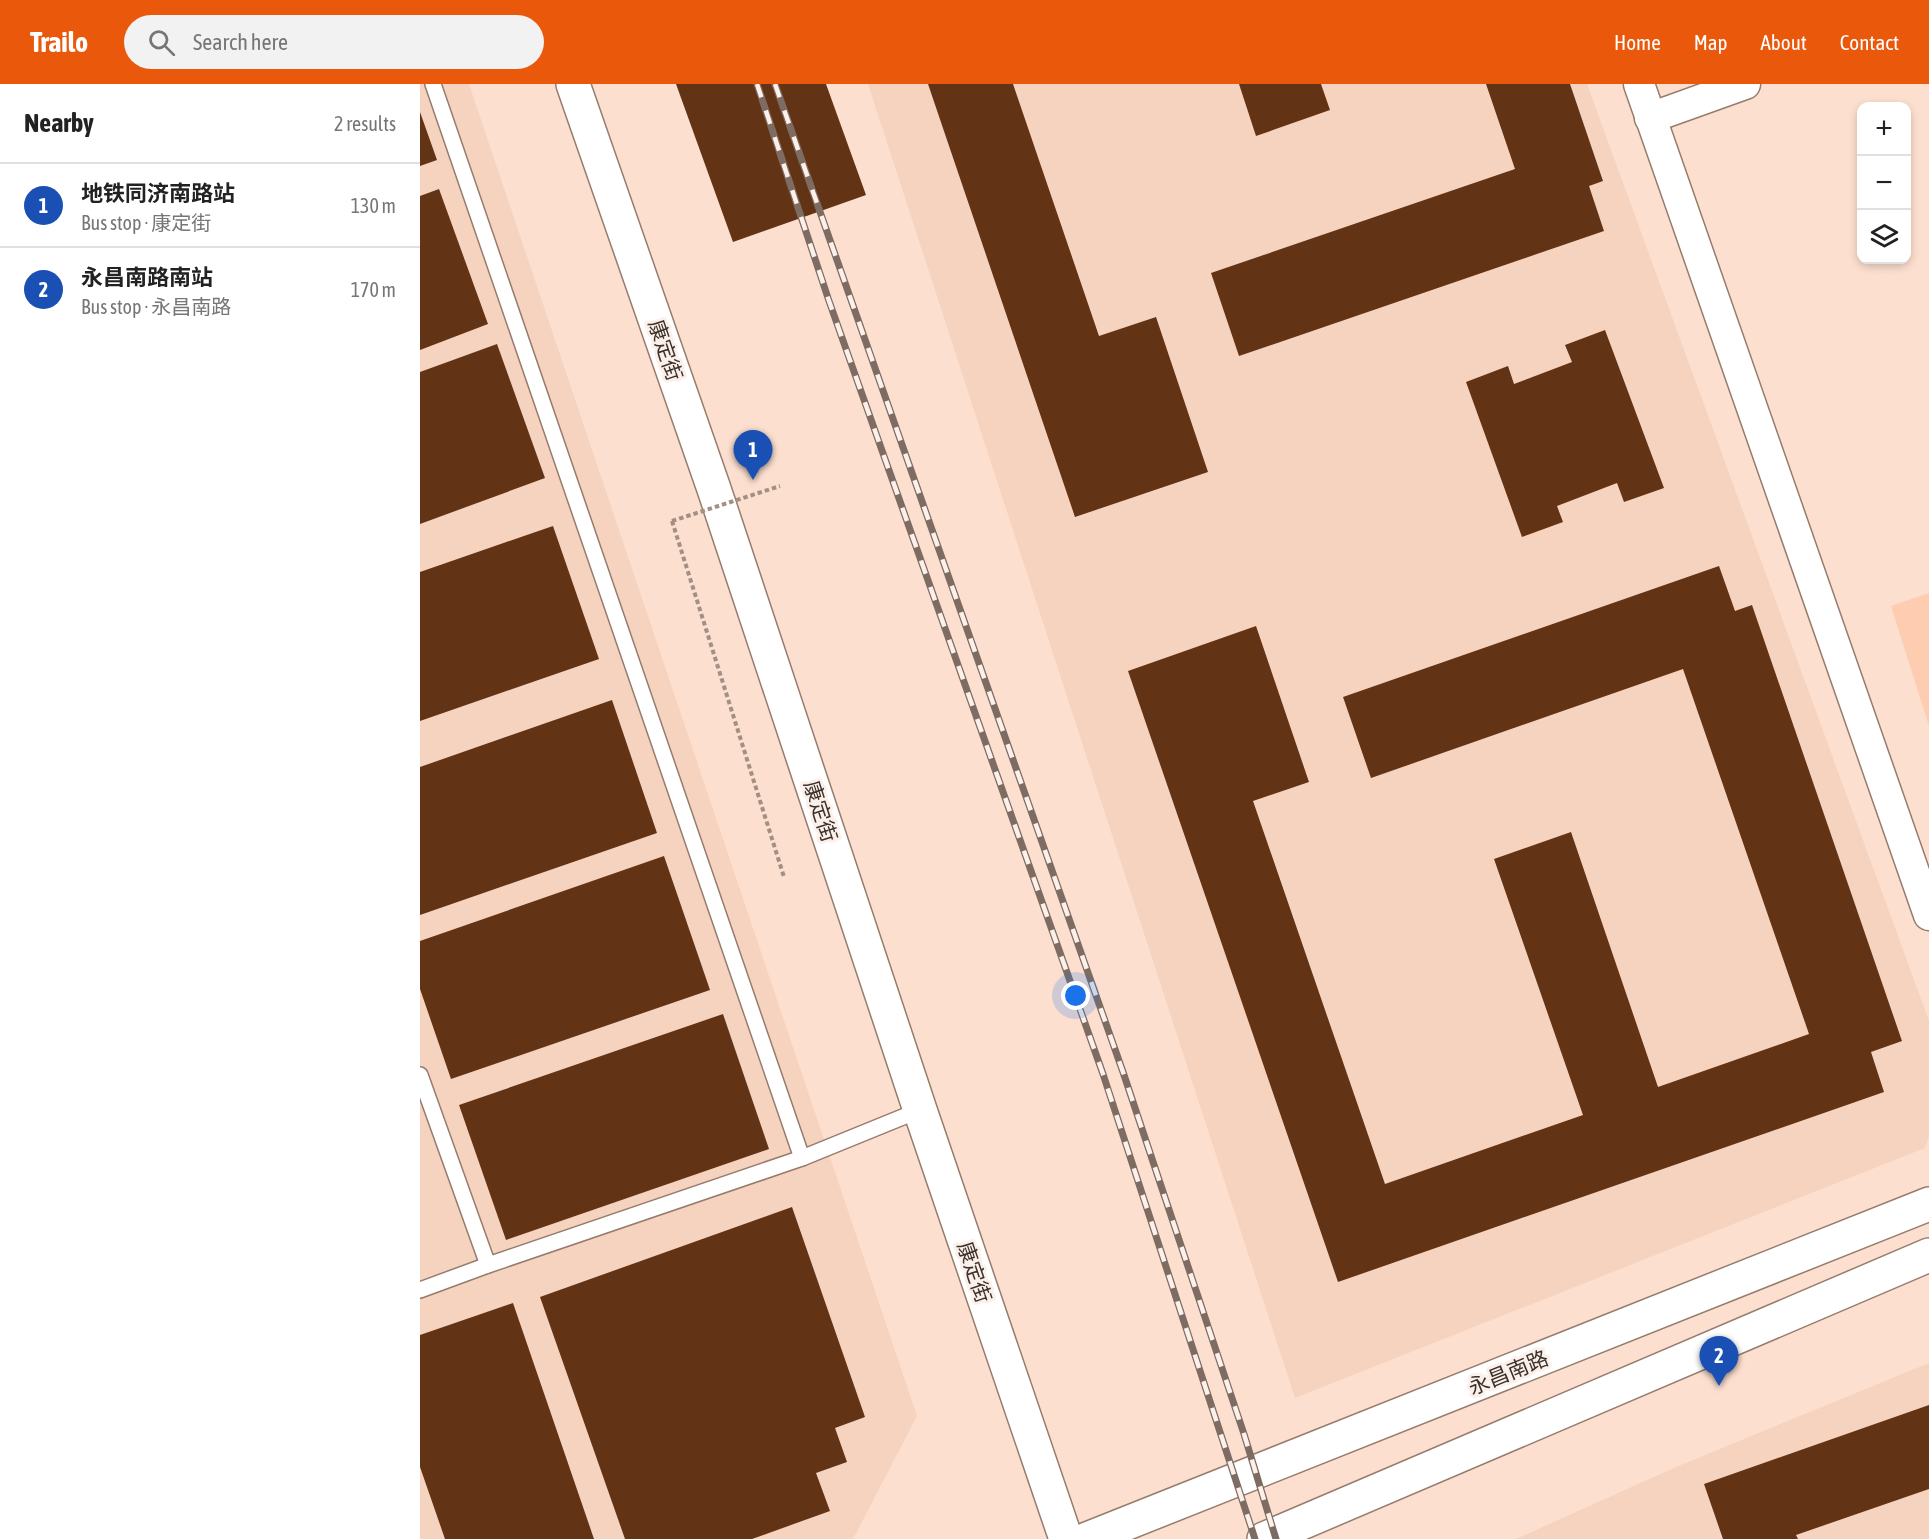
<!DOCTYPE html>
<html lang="en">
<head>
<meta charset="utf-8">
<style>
	:root { --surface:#fff; --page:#f2f2f2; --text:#222; --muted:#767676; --line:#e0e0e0; --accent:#ea580c }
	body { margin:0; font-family:"Asap Condensed","Noto Sans SC",sans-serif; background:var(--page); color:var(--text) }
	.controls { position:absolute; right:18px; top:18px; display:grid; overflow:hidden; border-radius:12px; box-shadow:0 3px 9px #0003 }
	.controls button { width:54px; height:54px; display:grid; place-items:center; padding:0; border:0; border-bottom:2px solid var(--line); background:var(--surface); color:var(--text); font:30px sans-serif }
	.you { position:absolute; left:656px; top:912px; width:21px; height:21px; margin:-15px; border:4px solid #fff; border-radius:50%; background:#1a73e8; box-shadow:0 0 0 9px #1a73e833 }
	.badge { display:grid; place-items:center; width:39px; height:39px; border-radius:50%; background:var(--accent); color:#fff; font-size:20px; font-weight:700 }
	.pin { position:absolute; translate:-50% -50px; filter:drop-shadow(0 2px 3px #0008) }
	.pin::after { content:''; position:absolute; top:32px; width:21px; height:18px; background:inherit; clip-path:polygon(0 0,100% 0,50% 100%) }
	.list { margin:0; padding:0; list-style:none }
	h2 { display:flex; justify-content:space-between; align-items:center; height:78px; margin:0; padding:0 24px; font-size:26px }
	h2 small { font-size:20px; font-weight:400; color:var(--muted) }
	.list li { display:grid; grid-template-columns:39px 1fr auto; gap:18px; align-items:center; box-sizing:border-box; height:84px; padding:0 24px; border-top:2px solid var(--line) }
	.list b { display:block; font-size:22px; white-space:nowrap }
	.list p { margin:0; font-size:20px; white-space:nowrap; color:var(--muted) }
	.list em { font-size:20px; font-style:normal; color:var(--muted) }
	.icon { flex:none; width:33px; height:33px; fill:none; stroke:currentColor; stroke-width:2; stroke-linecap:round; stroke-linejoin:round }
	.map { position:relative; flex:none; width:1509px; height:1455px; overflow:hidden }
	header { display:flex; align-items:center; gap:36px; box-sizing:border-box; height:84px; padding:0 30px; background:var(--accent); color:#fff }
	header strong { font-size:28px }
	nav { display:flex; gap:33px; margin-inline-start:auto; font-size:21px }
	.search { width:420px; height:54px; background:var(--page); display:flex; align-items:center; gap:15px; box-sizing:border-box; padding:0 21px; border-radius:33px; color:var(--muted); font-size:22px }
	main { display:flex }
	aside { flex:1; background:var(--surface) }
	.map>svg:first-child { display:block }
	.built { fill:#f6d3be }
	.green { fill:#feccb0 }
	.building { fill:#623314 }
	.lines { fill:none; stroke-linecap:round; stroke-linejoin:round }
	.service-casing { stroke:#967c6d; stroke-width:18 }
	.minor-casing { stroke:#967c6d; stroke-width:33 }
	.tertiary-casing { stroke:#967c6d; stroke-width:36 }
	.secondary-casing { stroke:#967c6d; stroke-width:36 }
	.path { stroke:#a48f84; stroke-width:4; stroke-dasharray:4.5 3; stroke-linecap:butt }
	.service { stroke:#fff; stroke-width:15 }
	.minor { stroke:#fff; stroke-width:30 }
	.tertiary { stroke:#fff; stroke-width:33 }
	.secondary { stroke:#fff; stroke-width:33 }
	.rail-casing { stroke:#7e6c63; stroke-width:7 }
	.rail { stroke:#fcf0ea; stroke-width:4.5; stroke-dasharray:14; stroke-linecap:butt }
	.path-bridge { stroke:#a48f84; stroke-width:4; stroke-dasharray:4.5 3; stroke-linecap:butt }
	.labels { text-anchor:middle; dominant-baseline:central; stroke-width:6; stroke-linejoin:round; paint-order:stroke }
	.street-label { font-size:21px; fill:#3b302a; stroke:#fcf0ea }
</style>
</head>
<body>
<header>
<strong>Trailo</strong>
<div class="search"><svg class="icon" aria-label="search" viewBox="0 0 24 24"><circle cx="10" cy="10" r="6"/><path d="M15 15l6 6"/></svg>Search here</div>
<nav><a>Home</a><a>Map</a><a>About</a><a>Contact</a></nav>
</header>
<main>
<aside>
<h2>Nearby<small>2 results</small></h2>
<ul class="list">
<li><span class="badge" style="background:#1a4fb4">1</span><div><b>地铁同济南路站</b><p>Bus stop · 康定街</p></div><em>130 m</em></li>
<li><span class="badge" style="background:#1a4fb4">2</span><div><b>永昌南路南站</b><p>Bus stop · 永昌南路</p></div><em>170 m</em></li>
</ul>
</aside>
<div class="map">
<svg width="1509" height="1455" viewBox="0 0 1509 1455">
	<rect width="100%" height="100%" fill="#fcdfcf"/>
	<g class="built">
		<path d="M0 0H49L497 1332 433 1455H0Z"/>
		<path d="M448 0H1167L1509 937V1052L1505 1064 875 1314Z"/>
		<path d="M1509 1279V1455H1096L1256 1383Z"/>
	</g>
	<path class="green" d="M1509 509V642L1471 522Z"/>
	<g class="building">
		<path d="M256 0H406L446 111 313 158Z"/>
		<path d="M508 0H593L679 252 736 233 788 388 655 433Z"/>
		<path d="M819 0H901L910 26 836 52Z"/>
		<path d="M1066 0H1150L1183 97 1169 102 1184 147 819 272 791 189 1095 85Z"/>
		<path d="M0 28 17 76 0 82Z"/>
		<path d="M19 105 68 240 0 266V112Z"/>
		<path d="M1185 246 1244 404 1204 418 1197 399 1137 422 1143 438 1102 453 1046 298 1088 282 1094 300 1152 278 1145 261Z"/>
		<path d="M77 260 125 394 0 440V288Z"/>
		<path d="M133 442 179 575 0 637V488Z"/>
		<path d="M1299 482 1315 527 1332 521 1482 957 1451 968 1464 1008 918 1198 708 587 836 542 889 698 833 717 965 1100 1163 1031 1074 775 1151 748 1238 1003 1389 950 1263 585 951 694 923 613Z"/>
		<path d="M192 616 237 749 0 831V683Z"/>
		<path d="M244 772 290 906 31 995 0 905V857Z"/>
		<path d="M303 930 349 1065 86 1156 39 1021Z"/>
		<path d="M372 1123 445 1333 415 1344 427 1378 396 1389 410 1427 332 1455H205L120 1213Z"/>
		<path d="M93 1219 174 1455H25L0 1383V1251Z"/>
		<path d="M1509 1321V1405L1376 1451 1378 1455H1303L1284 1400Z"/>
	</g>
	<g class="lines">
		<g class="service-casing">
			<g id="service">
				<path d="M13 0 382 1074"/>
				<path d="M0 991 68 1181 382 1074 500 1026"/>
				<path d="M0 1206 68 1181"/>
			</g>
		</g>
		<g class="minor-casing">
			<g id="minor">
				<path d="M1219 0 1509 831"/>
				<path d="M1230 34 1325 0"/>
			</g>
		</g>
		<g class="tertiary-casing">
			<g id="tertiary">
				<path d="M667 1455 1509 1120"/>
				<path d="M844 1455 1509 1171"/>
			</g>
		</g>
		<g class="secondary-casing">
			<path id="secondary" d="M153 0 294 405 500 1026 646 1455"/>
		</g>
		<path class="path" d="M252 437 364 793"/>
		<use href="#service" class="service"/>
		<use href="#minor" class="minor"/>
		<use href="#tertiary" class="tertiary"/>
		<use href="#secondary" class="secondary"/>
		<g class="rail-casing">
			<g id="rail">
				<path d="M337 0 409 217 683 990 835 1455"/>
				<path d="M355 0 703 988 824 1350 856 1455"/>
			</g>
		</g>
		<use href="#rail" class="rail"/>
		<path class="path-bridge" d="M252 437 360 402"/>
	</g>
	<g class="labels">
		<g class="street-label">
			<text transform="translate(246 266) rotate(71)">康定街</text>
			<text transform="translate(401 727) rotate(72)">康定街</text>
			<text transform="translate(555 1188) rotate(71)">康定街</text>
			<text transform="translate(1088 1288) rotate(-22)">永昌南路</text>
		</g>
	</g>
</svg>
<div class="controls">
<button>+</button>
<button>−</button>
<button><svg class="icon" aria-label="layers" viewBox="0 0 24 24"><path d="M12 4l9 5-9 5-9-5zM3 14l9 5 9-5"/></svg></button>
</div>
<div class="you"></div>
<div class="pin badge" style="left:333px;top:396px;background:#1a4fb4">1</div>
<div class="pin badge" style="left:1299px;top:1302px;background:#1a4fb4">2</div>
</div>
</main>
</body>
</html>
